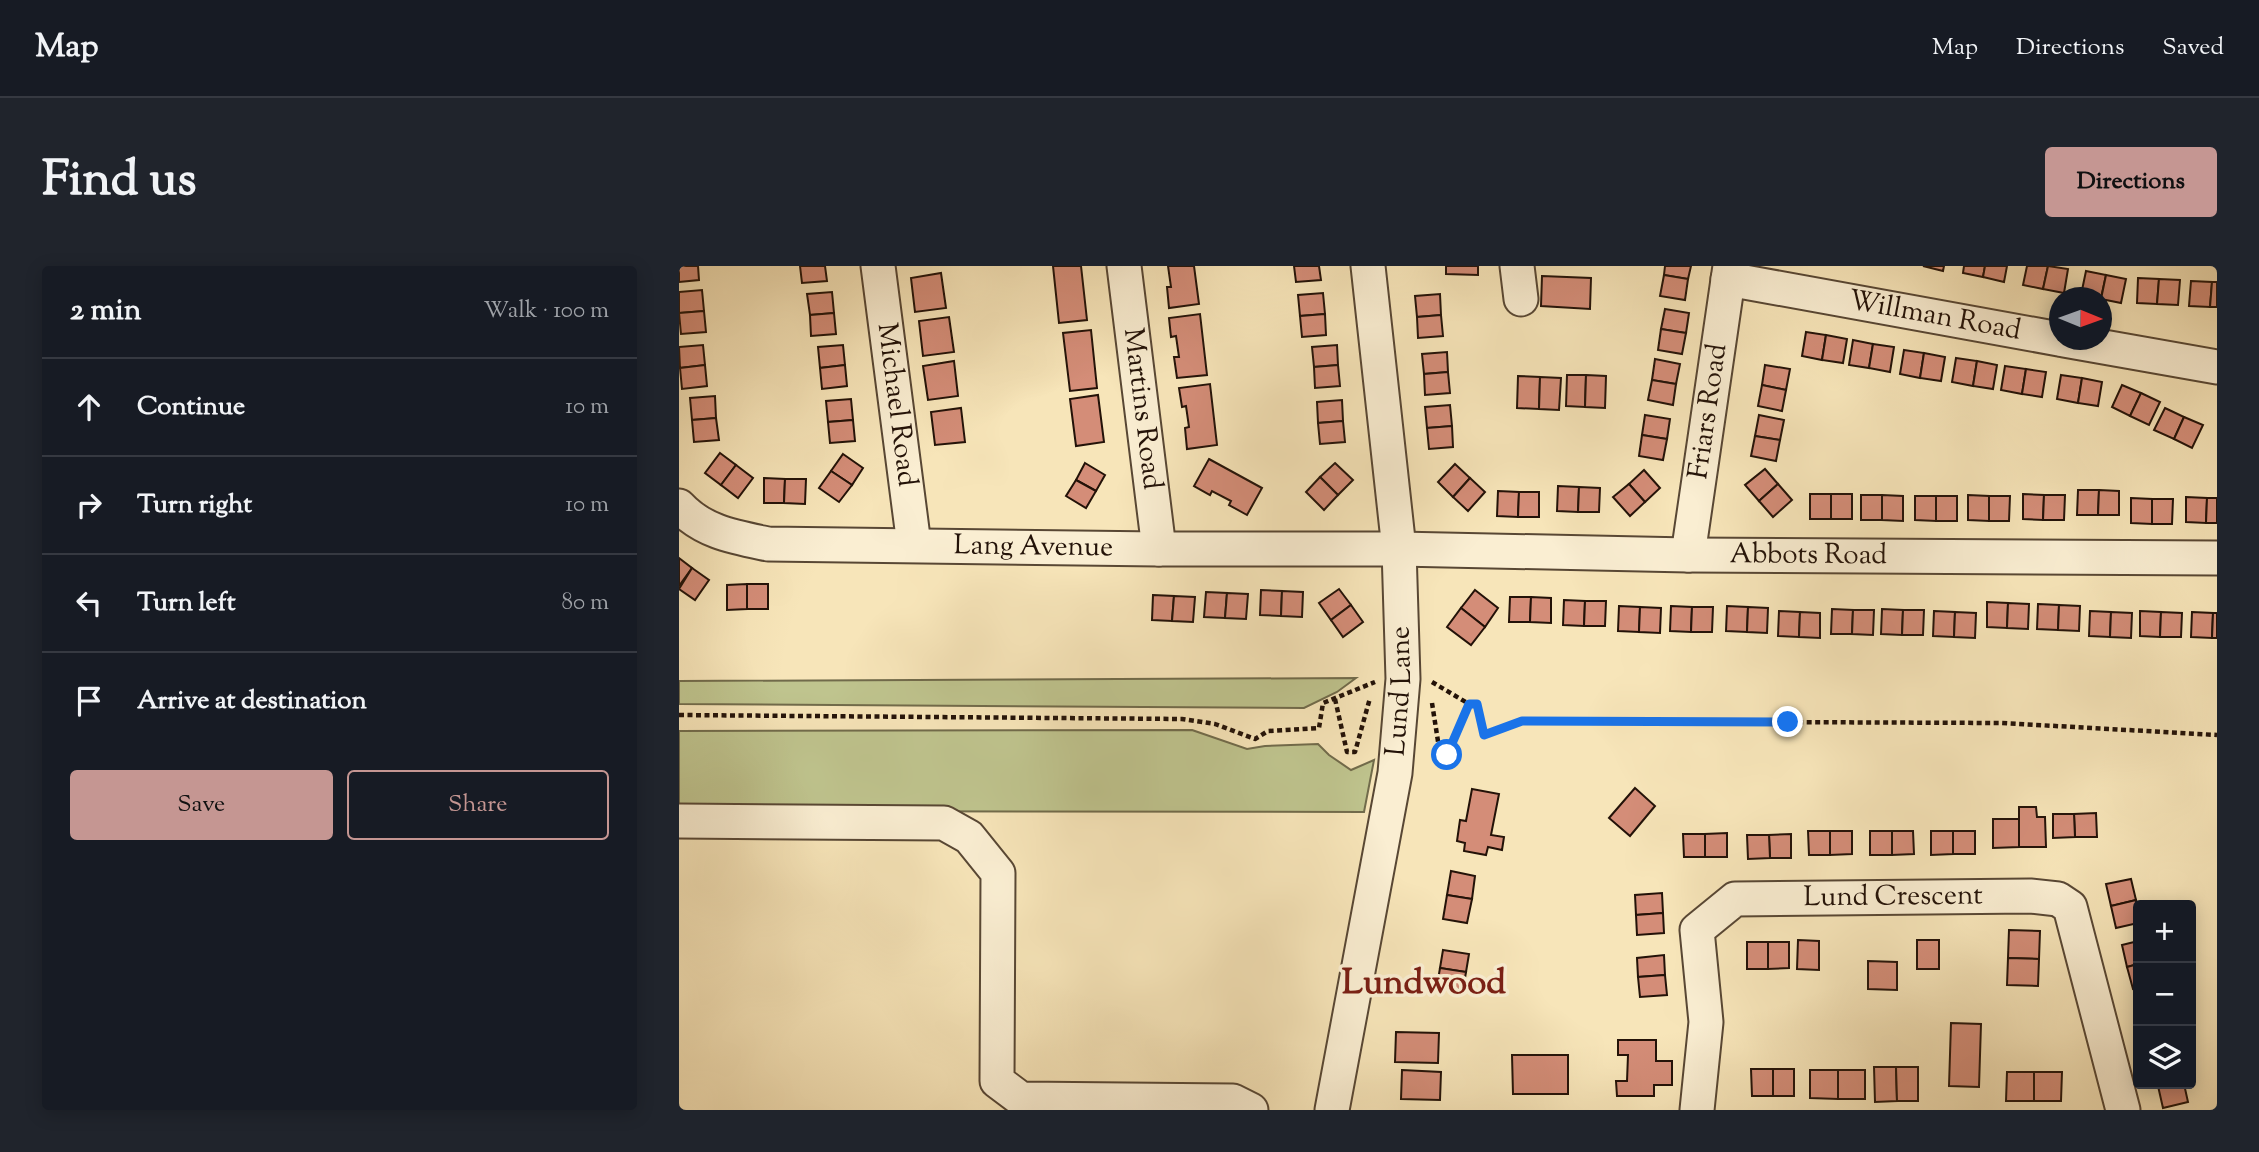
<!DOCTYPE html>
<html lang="en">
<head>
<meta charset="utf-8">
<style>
	:root { --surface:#171b24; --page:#20242c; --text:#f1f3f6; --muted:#9ea1a6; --line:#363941; --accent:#c59692 }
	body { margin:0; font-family:"Sorts Mill Goudy",serif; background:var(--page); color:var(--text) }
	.controls { position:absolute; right:21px; bottom:21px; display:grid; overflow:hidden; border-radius:7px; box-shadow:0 4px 18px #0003 }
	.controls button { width:63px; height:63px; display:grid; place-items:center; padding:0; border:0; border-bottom:2px solid var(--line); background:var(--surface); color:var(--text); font:35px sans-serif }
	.compass { position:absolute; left:1370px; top:21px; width:63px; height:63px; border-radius:50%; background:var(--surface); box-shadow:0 4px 18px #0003; rotate:91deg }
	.stop { position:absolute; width:21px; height:21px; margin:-16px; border:5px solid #1a73e8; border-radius:50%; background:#fff }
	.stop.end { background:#1a73e8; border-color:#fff; box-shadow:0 2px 7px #0008 }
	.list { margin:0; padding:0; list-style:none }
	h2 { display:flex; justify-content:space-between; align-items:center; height:91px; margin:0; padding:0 28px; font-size:30px }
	h2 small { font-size:23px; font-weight:400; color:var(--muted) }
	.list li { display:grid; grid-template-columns:46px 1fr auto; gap:21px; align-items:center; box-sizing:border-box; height:98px; padding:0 28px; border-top:2px solid var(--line) }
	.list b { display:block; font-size:26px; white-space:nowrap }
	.list em { font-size:23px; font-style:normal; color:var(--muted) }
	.actions { display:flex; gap:14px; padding:21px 28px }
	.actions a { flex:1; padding:16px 0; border:2px solid var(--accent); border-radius:7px; text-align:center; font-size:24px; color:var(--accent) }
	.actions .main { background:var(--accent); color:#111 }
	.icon { flex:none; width:38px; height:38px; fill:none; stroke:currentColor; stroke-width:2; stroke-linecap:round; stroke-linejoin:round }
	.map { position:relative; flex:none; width:1538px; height:844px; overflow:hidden; border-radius:7px }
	header { display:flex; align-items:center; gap:42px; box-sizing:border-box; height:98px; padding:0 35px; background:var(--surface); border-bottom:2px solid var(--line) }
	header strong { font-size:33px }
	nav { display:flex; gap:38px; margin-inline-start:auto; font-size:24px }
	.intro { display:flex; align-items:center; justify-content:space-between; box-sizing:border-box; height:168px; padding:0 42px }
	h1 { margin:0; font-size:49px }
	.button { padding:18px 32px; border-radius:7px; background:var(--accent); color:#111; font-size:24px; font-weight:700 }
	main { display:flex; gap:42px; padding:0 42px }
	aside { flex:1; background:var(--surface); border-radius:7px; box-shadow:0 4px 18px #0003 }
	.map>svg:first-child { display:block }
	.green { fill:#bfc48e; stroke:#716b4b; stroke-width:2 }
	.building { fill:#d48d78; stroke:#231208; stroke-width:2 }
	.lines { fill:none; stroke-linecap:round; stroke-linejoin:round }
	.minor-casing { stroke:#584734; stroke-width:37 }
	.path { stroke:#231208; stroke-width:4.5; stroke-dasharray:5 3.5; stroke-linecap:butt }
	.minor { stroke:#faeed2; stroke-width:33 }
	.route { stroke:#1a73e8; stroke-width:9 }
	.labels { text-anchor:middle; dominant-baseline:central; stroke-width:7; stroke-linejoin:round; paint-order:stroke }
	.street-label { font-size:28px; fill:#231208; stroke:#faeed2 }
	.district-label { font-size:35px; font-weight:bold; fill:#7a1f14; stroke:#faeed2 }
</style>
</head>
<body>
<header>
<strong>Map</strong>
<nav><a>Map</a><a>Directions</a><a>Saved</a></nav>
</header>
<div class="intro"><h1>Find us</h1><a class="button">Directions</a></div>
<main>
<aside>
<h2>2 min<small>Walk · 100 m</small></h2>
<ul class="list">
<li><svg class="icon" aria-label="ahead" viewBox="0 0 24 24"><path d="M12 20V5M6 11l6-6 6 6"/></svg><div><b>Continue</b></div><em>10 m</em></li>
<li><svg class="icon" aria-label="right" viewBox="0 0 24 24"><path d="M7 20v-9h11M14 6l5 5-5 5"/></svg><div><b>Turn right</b></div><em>10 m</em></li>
<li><svg class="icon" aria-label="left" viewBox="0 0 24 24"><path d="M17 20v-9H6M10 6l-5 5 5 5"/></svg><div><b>Turn left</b></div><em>80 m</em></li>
<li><svg class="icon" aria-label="arrive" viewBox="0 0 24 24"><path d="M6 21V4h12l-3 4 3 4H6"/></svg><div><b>Arrive at destination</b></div></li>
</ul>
<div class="actions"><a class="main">Save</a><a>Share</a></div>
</aside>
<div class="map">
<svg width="1538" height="844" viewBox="0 0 1538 844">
	<rect width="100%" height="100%" fill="#f7e5b9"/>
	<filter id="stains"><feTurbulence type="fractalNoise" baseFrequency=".00286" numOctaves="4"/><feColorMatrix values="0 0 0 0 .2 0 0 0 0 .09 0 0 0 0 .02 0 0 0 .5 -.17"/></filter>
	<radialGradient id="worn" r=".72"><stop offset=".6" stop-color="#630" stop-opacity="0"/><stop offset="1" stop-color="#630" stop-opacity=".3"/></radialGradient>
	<g class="green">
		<path d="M677 412 658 426 625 442 0 438V415Z"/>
		<path d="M513 464 568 483 586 480 639 478 650 489 672 504 695 494 685 546 0 545V465Z"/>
	</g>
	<g class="building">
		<path d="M0 0H19L20 14 0 16Z"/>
		<path d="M121 0H146L148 15 123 17Z"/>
		<path d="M374 0H402L408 54 380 57Z"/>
		<path d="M489 0H515L520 38 490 42 488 21H492Z"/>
		<path d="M615 0H640L642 14 617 16Z"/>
		<path d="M767 0H799V9L767 8Z"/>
		<path d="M986 0H1012L1009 13 985 9Z"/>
		<path d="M1244 0H1265L1264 5Z"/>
		<path d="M1285 0H1306L1304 11 1284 7Z"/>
		<path d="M1306 0H1328L1325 16 1304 11Z"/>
		<path d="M1348 0H1369L1364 23 1344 19Z"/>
		<path d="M1369 0 1389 3 1385 27 1364 23Z"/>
		<path d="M1407 5 1427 9 1422 32 1402 29Z"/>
		<path d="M262 7 267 42 236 46 232 12Z"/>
		<path d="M985 9 1009 13 1006 34 981 30Z"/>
		<path d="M1427 9 1447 13 1442 37 1422 33Z"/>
		<path d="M863 10 912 12 911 43 862 40Z"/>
		<path d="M1459 12 1480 13 1478 38 1458 37Z"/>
		<path d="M1480 13 1501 14 1499 39 1478 38Z"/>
		<path d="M1512 15 1533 16 1531 41 1510 40Z"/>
		<path d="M1533 16H1538V41H1531Z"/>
		<path d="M23 24 25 45 0 47V26Z"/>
		<path d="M153 26 155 47 131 49 128 28Z"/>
		<path d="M644 27 646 48 621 50 619 29Z"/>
		<path d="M761 28 762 49 738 51 736 30Z"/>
		<path d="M986 43 1010 47 1007 67 982 63Z"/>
		<path d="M25 45 27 66 2 68 0 47Z"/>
		<path d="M155 47 157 68 132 70 131 49Z"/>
		<path d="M521 48 528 109 498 112 495 91H500L497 70 492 71 490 52Z"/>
		<path d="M646 48 647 69 623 71 621 50Z"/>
		<path d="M762 49 764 70 739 72 738 51Z"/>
		<path d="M270 51 275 86 244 90 240 55Z"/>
		<path d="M982 63 1007 67 1003 88 979 84Z"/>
		<path d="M412 64 418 122 391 125 384 67Z"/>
		<path d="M1127 66 1147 69 1143 94 1123 90Z"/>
		<path d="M1147 69 1168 73 1164 97 1143 94Z"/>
		<path d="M1174 74 1194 78 1190 102 1170 99Z"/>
		<path d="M1194 78 1215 81 1211 106 1190 102Z"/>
		<path d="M24 79 26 99 1 102 0 81Z"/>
		<path d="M164 79 166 99 141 102 139 81Z"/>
		<path d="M658 79 659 99 635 101 633 81Z"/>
		<path d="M1225 84 1245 87 1241 112 1221 108Z"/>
		<path d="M768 86 769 106 745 108 743 88Z"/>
		<path d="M1245 87 1266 91 1262 115 1241 112Z"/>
		<path d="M1277 92 1298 95 1294 120 1273 116Z"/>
		<path d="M976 93 1001 98 997 118 973 114Z"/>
		<path d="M275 95 279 130 249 134 244 100Z"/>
		<path d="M1298 95 1318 99 1314 123 1294 120Z"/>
		<path d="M26 99 28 120 3 123 1 102Z"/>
		<path d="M166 99 168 120 143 123 141 102Z"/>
		<path d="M659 99 661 120 636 122 635 101Z"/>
		<path d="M1086 99 1111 103 1107 124 1083 119Z"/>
		<path d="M1326 100 1347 103 1343 128 1322 124Z"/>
		<path d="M1347 103 1367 106 1363 131 1343 128Z"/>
		<path d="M769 106 771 127 746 129 745 108Z"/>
		<path d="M888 109H907L906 141 887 140Z"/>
		<path d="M907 109 927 110 926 142 906 141Z"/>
		<path d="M1382 109 1403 112 1399 137 1378 133Z"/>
		<path d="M839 110 861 111 860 143 838 142Z"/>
		<path d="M861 111 882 112 880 144 860 143Z"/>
		<path d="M1403 112 1423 116 1419 140 1399 137Z"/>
		<path d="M973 114 997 118 994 139 969 134Z"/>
		<path d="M531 118 538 179 508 183 506 162 510 161 507 140 503 141 500 122Z"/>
		<path d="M1083 119 1107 124 1103 145 1079 140Z"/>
		<path d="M1443 119 1462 127 1451 150 1433 141Z"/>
		<path d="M1462 127 1481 136 1470 159 1451 150Z"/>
		<path d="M419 129 425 176 397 180 391 133Z"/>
		<path d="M36 130 37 152 13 154 11 132Z"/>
		<path d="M172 133 174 154 149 156 147 135Z"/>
		<path d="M663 134 664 155 639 157 638 136Z"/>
		<path d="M771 139 773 160 748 162 746 141Z"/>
		<path d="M282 142 286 176 256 179 252 146Z"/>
		<path d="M1486 142 1505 151 1495 173 1475 164Z"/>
		<path d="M966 149 991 153 988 173 963 169Z"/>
		<path d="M1080 149 1105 154 1101 174 1076 170Z"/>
		<path d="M1505 151 1524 159 1513 182 1495 173Z"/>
		<path d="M37 152 40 174 15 176 13 154Z"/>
		<path d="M174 154 176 175 151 177 149 156Z"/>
		<path d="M664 155 666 176 641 178 639 157Z"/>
		<path d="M773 160 774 181 750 183 748 162Z"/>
		<path d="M963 169 988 173 984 194 960 190Z"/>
		<path d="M1076 170 1101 174 1097 195 1072 190Z"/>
		<path d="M41 187 57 199 42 219 26 207Z"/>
		<path d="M164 188 184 202 173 219 152 205Z"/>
		<path d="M530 193 583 222 568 249 550 239 552 235 533 225 531 229 515 220Z"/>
		<path d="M406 197 426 209 417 225 397 214Z"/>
		<path d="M656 197 674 214 659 229 641 211Z"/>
		<path d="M776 198 791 212 774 231 759 216Z"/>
		<path d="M57 199 74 212 59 232 42 219Z"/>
		<path d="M1086 203 1099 218 1080 235 1066 219Z"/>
		<path d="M965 204 981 222 966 236 950 218Z"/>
		<path d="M152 205 173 219 160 236 140 222Z"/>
		<path d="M641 211 659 229 645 244 627 226Z"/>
		<path d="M85 212 106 213 105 237H85Z"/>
		<path d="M791 212 806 226 789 245 774 231Z"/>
		<path d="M106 213H127L126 238 105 237Z"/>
		<path d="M397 214 417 225 407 242 387 230Z"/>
		<path d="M950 218 966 236 951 250 934 231Z"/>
		<path d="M1099 218 1113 234 1094 251 1080 235Z"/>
		<path d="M879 220 900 221 899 246 878 245Z"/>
		<path d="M900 221 921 222 920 246H899Z"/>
		<path d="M1399 224H1420L1419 249H1398Z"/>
		<path d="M1420 224 1440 225V249H1419Z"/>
		<path d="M819 225 840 226 839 251 818 250Z"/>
		<path d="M840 226H860V251H839Z"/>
		<rect x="1131" y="228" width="21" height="25"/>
		<rect x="1152" y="228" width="21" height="25"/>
		<path d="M1344 228 1365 229 1364 254 1344 253Z"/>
		<rect x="1182" y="229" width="21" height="25"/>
		<path d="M1203 229 1224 230V255L1203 254Z"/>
		<path d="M1289 229 1310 230V255L1289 254Z"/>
		<path d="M1365 229H1386L1385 254H1364Z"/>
		<path d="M1236 230H1257V255L1236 254Z"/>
		<rect x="1257" y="230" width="21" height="25"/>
		<path d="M1310 230H1331L1330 255H1310Z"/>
		<path d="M1507 231 1528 232 1527 257 1507 256Z"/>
		<path d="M1452 232 1473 233V258L1452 257Z"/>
		<path d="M1528 232H1538V257H1527Z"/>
		<path d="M1473 233H1494L1493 258H1473Z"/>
		<path d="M0 292 13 302 0 320Z"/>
		<path d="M13 302 30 314 16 334 0 323Z"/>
		<rect x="68" y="318" width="21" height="25"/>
		<path d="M68 318V343L48 344V319Z"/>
		<path d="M660 323 672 339 652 354 640 337Z"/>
		<path d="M582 324 603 325 602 350 581 349Z"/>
		<path d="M796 324 819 342 806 361 782 342Z"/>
		<path d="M603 325 624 326 623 351 602 350Z"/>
		<path d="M527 326 548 327 546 352 525 351Z"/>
		<path d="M548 327 569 328 567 353 546 352Z"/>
		<path d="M474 329 495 330 493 355 473 354Z"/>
		<path d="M495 330 516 331 514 356 493 355Z"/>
		<path d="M831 331H852L851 356H830Z"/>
		<path d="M852 331 872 332V357L851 356Z"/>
		<path d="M885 334 906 335 905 360 884 359Z"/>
		<path d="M906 335H927L926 360H905Z"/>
		<path d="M1308 336 1329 337 1328 362 1308 361Z"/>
		<path d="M1329 337 1350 338 1349 363 1328 362Z"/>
		<path d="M1359 338 1380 339 1379 364 1358 363Z"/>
		<path d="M672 339 684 356 664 371 652 354Z"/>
		<path d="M1380 339 1401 340 1400 365 1379 364Z"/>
		<path d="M940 340 961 341 960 366 939 365Z"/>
		<path d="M992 340 1013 341 1012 366 991 365Z"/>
		<path d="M1048 340 1069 341 1068 366 1047 365Z"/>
		<path d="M961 341 982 342 981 367 960 366Z"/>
		<path d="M1013 341H1034L1033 366H1012Z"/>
		<path d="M1069 341 1089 342 1088 367 1068 366Z"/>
		<path d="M782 342 806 361 792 379 768 361Z"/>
		<path d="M1153 343 1174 344 1173 368H1152Z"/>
		<path d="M1203 343 1224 344 1223 369 1202 368Z"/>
		<path d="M1174 344H1195L1194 369 1173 368Z"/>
		<path d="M1224 344H1245L1244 369H1223Z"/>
		<path d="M1100 345 1121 346 1120 371 1099 370Z"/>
		<path d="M1255 345 1276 346 1275 371 1254 370Z"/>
		<path d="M1411 345 1432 346 1431 371 1410 370Z"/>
		<path d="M1461 345 1482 346 1481 371 1461 370Z"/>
		<path d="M1121 346 1141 347V372L1120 371Z"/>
		<path d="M1276 346 1297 347 1296 372 1275 371Z"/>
		<path d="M1432 346 1453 347 1452 372 1431 371Z"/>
		<path d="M1482 346 1503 347 1502 371H1481Z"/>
		<path d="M1513 346 1534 347 1533 372 1512 371Z"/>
		<path d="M1534 347H1538V372H1533Z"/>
		<path d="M956 522 976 540 951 570 930 552Z"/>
		<path d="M793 523 820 528 812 569 825 571 823 584 809 581 807 589 785 585 786 577 778 575 781 554 787 555Z"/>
		<path d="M1340 541H1357L1358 551H1366L1367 581H1340Z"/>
		<path d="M1417 547 1418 571H1396L1395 548Z"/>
		<path d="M1374 548H1395L1396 571 1374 572Z"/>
		<path d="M1314 553H1340V581L1314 582Z"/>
		<path d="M1129 565H1151V589H1130Z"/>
		<path d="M1151 565H1173V588L1151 589Z"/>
		<rect x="1191" y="565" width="22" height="24"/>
		<path d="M1213 565H1234L1235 588 1213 589Z"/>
		<path d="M1252 565H1274V588L1252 589Z"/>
		<rect x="1274" y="565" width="22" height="23"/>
		<path d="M1048 567V591H1026V568Z"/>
		<path d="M1004 568H1026V591H1005Z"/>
		<path d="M1112 568V592H1091L1090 569Z"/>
		<path d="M1068 569H1090L1091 592 1069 593Z"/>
		<path d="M772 605 796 610 793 633 768 629Z"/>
		<path d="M1452 613 1457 634 1432 640 1427 618Z"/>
		<path d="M983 627 984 647 957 649 956 629Z"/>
		<path d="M768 629 793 633 788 657 764 653Z"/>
		<path d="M1457 634 1459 657 1437 662 1432 640Z"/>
		<path d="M984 647 985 667 958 669 957 649Z"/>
		<path d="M1330 664 1361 665 1360 693 1329 692Z"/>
		<path d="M1119 674 1140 675V704L1118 703Z"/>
		<rect x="1238" y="674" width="22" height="29"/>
		<path d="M1459 675V698L1448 701 1443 679Z"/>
		<rect x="1068" y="676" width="21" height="27"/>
		<path d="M1089 676H1110V702L1089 703Z"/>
		<path d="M764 684 790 688 787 706 761 702Z"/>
		<path d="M985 689 986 709 959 711 958 692Z"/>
		<path d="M1329 692 1360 693 1359 720 1328 719Z"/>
		<path d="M1189 695 1218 696V724L1189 723Z"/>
		<path d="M1459 698V721L1454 723 1448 701Z"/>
		<path d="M761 702 787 706 784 724 758 720Z"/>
		<path d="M986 709 988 729 961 731 959 711Z"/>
		<path d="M1272 757 1302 758 1300 821 1270 820Z"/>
		<path d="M717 766 760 767 759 797 716 796Z"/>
		<path d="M939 774H977V795H993V819H975V830H938L937 815H948L949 789H939Z"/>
		<path d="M833 789H889V828H834Z"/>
		<path d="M1195 801H1217L1218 835 1196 836Z"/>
		<path d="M1217 801H1239V835H1218Z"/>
		<path d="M1072 803H1094V830H1073Z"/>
		<rect x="1094" y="803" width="21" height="27"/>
		<path d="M723 804 762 806 761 834 722 833Z"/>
		<path d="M1131 804H1159V833L1131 832Z"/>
		<rect x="1159" y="804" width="27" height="29"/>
		<path d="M1328 806H1355V835H1327Z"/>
		<path d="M1355 806H1383L1382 835H1355Z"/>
		<path d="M1489 818H1505L1509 836 1484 842 1479 820Z"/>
	</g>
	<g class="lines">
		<g class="minor-casing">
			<g id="minor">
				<path id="s1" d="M199 0 235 279"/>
				<path id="s2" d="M445 0 480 283"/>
				<path d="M838 0 842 33"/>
				<path id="s3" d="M1049 13 1380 73"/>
				<path d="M1385 74 1538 101"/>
				<path id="s4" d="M0 240C24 266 55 271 89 278L480 283H720L1009 289 1538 292"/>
				<path id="s5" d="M1009 289 1051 0"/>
				<path d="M0 555 265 557 290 571 319 607 318 815 342 833 554 835 572 844"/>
				<path id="s6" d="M653 844 716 507 724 413 720 283 689 0"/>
				<path id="s7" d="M1018 844 1027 756 1018 664 1056 633 1351 630 1379 633 1391 641 1444 844"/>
			</g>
		</g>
		<g class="path">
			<path d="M753 416 790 438H798L805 469 843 455 1323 457 1538 469"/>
			<path d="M656 433 668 486H676L691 432"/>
			<path d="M753 437 761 488 768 489 790 438"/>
			<path d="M0 449 503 453 536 458 576 473 589 465 640 462 644 437 696 416"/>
		</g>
		<use href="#minor" class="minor"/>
	</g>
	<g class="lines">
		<path class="route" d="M768 489 790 438H798L805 469 843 455 1109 456"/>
	</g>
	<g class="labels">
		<g class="street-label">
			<text stroke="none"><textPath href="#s3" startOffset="210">Willman Road</textPath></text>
			<text stroke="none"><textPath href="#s1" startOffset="140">Michael Road</textPath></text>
			<text stroke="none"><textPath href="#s2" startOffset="144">Martins Road</textPath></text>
			<text stroke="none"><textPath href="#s5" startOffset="145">Friars Road</textPath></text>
			<text stroke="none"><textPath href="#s4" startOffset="364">Lang Avenue</textPath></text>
			<text stroke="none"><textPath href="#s4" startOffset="1139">Abbots Road</textPath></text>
			<text stroke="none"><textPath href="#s6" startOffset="425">Lund Lane</textPath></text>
			<text stroke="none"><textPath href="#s7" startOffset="388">Lund Crescent</textPath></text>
		</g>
		<g class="district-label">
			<text x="745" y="718">Lundwood</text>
		</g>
	</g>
	<rect width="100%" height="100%" filter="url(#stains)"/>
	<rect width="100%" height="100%" fill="url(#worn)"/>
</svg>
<div class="controls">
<button>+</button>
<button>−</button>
<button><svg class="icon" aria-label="layers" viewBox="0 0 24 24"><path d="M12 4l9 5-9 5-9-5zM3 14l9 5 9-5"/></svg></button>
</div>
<svg class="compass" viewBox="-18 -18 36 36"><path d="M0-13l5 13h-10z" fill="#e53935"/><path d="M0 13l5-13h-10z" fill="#9ea1a6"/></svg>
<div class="stop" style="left:768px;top:489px"></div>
<div class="stop end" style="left:1109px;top:456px"></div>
</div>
</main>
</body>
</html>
